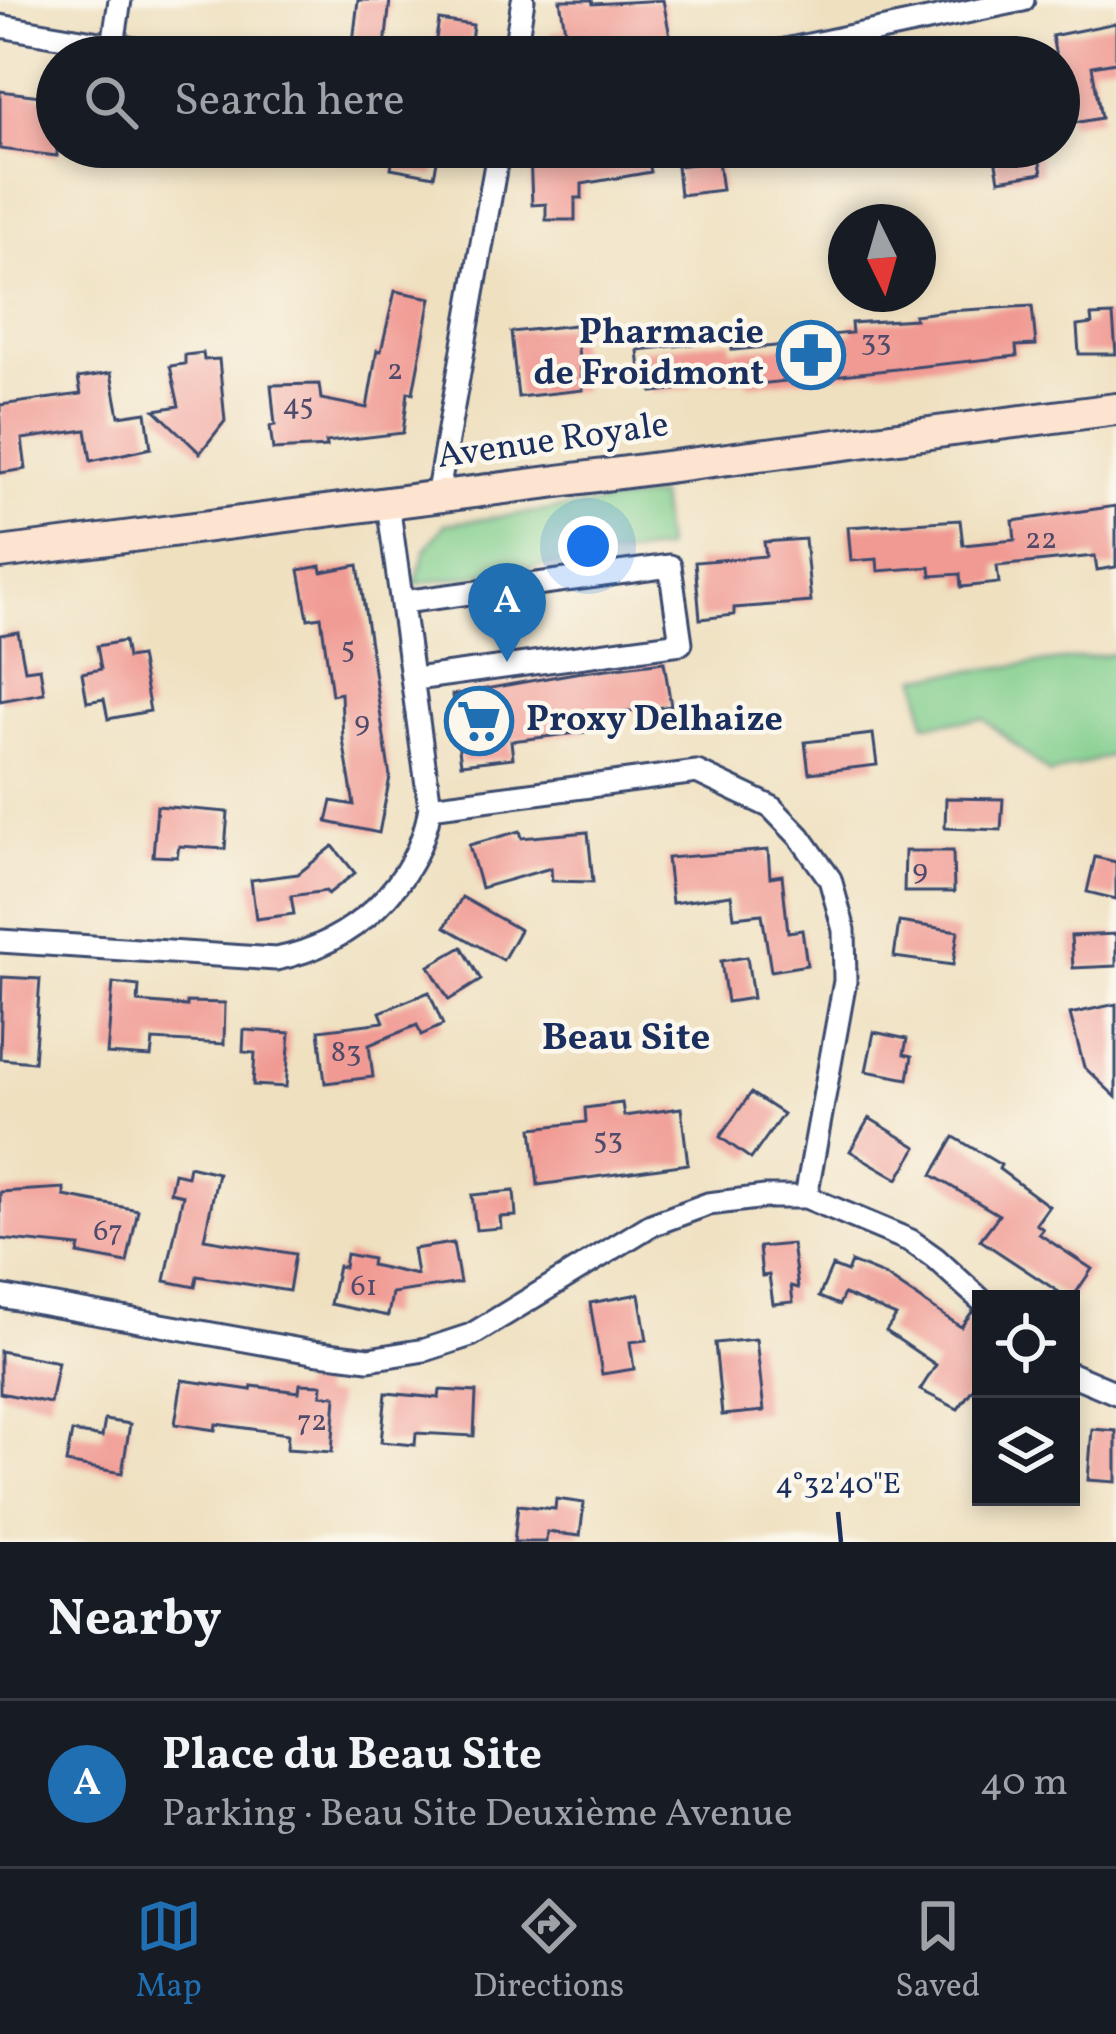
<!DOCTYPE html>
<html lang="en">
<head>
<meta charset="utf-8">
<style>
	:root { --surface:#171b24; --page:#242831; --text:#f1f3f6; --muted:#9ea1a6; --line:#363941; --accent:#1f6fb2 }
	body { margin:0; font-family:Vollkorn,serif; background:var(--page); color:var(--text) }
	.controls { position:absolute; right:36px; bottom:36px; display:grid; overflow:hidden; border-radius:0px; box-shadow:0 6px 18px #0003 }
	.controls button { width:108px; height:108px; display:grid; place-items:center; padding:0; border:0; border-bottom:3px solid var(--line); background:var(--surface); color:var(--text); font:60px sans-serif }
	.compass { position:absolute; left:828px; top:204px; width:108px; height:108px; border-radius:50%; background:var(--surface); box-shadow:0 6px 18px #0003; rotate:175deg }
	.you { position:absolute; left:588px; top:546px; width:42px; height:42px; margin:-30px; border:9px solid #fff; border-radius:50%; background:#1a73e8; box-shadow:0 0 0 18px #1a73e833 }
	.badge { display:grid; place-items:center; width:78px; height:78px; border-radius:50%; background:var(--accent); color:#fff; font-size:39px; font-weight:700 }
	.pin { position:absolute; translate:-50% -99px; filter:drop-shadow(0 3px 6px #0008) }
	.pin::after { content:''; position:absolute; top:63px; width:42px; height:36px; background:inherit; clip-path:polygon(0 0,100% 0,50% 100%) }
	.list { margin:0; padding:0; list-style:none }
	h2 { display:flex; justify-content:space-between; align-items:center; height:156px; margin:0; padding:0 48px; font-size:51px }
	h2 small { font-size:39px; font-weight:400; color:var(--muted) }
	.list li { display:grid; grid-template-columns:78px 1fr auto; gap:36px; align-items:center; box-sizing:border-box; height:168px; padding:0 48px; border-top:3px solid var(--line) }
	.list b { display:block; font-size:45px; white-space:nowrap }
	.list p { margin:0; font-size:39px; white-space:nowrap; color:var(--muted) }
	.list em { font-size:39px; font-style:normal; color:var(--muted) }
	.icon { flex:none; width:66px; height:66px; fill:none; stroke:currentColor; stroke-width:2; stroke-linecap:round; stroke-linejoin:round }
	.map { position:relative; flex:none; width:1116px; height:1542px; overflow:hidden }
	.search { position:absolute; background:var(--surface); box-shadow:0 6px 18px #0003; left:36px; right:36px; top:36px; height:132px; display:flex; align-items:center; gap:30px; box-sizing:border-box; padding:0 42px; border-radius:66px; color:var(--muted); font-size:45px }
	.sheet { height:324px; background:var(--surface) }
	nav { display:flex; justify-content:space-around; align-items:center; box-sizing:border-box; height:168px; border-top:3px solid var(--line); background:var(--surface); font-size:33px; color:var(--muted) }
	nav a { display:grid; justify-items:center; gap:6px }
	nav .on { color:var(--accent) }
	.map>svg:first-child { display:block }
	.green { fill:#82ce8d; stroke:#4e7e76; stroke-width:3 }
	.building { fill:#f09a93 }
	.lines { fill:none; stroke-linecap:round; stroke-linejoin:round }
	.street-casing { stroke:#3b4a6d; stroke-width:27 }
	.secondary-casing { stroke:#3b4a6d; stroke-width:36 }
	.street { stroke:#fff; stroke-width:21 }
	.secondary { stroke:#fde4d0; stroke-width:30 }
	.ticks { fill:none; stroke:#1b2f5e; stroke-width:4.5 }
	.labels { text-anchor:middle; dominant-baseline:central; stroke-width:9; stroke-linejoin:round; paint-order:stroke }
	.number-label { font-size:30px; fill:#504a6b }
	.poi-label { font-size:36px; font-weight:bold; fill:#1b2f5e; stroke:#fbf7ec; text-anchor:end }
	.street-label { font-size:36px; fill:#1b2f5e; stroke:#fbf7ec }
	.neighbourhood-label { font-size:39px; font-weight:bold; fill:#1b2f5e; stroke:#fbf7ec }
	.ticks-label { font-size:30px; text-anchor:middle; fill:#1b2f5e; stroke:#fbf7ec; stroke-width:9; stroke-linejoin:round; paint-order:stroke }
</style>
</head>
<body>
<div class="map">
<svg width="1116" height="1542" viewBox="0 0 1116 1542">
	<rect width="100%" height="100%" fill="#fbf7ec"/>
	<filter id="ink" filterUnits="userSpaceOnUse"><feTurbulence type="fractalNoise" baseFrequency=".00833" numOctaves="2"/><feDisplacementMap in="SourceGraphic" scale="24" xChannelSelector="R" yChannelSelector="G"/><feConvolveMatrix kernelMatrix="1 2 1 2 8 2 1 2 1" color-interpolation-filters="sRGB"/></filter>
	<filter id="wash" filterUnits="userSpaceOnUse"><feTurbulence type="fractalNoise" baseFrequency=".004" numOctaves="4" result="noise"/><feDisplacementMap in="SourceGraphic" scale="48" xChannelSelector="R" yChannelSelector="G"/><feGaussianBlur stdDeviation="2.7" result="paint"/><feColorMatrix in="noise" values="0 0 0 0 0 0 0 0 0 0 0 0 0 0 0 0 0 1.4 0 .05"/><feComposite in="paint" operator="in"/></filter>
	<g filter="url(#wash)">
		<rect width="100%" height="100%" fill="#efe0c0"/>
		<g class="green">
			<path d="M659 496 665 549 415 584 426 549 445 524Z"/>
			<path d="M1116 654V754L1050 774 984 719 925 724 918 677Z"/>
		</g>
		<g id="blocks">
			<g class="building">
				<path d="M358 0H390L385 47 353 43Z"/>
				<path d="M560 0H592L593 4 663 0 670 36 600 49 601 52 555 57 551 33 565 30Z"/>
				<path d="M439 20 473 25 469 57H433Z"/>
				<path d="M1116 23V62L1092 66 1101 118 1069 124 1052 36Z"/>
				<path d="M0 91 57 98V156L0 149Z"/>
				<path d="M395 147H440L434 176 391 168Z"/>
				<path d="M538 147H646L651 172 582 184V198H575V220H546V204L532 205 530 153H538Z"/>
				<path d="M799 147H860V151L806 169Z"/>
				<path d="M993 147H1037L1042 173 999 180Z"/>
				<path d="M718 161 722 190 680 195 677 166Z"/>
				<path d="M395 291 431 298 413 393 408 392 403 433 326 442 327 447 273 450 270 426 275 425 271 385 319 384 321 399 367 408 377 350 381 351Z"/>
				<path d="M1032 306 1036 345 1016 346 1017 356 748 385V379L692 383V388L652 392 650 381 641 382 638 350 731 340 732 350 787 345V339L852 333 851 323 915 319 914 315 948 311Z"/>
				<path d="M1113 315 1116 354H1079L1077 326 1092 324 1091 316Z"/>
				<path d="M575 325 583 390 518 397 511 332Z"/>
				<path d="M203 353 204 360 219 359 225 421 200 453 155 410 179 406 170 366 185 364V355Z"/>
				<path d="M111 373 119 416 146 412 151 448 91 461 86 430 22 439 26 469 0 473V405L81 394 78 378Z"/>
				<path d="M1116 506V567L1097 570 1095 556 997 566 999 583 961 587 960 574 931 576 930 567 878 571 877 559 851 561 848 527 960 520 963 545 1015 540 1013 521Z"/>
				<path d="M805 539 811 602 734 608V615L700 619 695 562 766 556 764 542Z"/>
				<path d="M358 565 390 777 379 833 327 822 332 801 354 805 343 740 341 693 332 695 321 617 308 619 299 570 321 566 322 572Z"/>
				<path d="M18 632 25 670 40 668 44 693 0 701V635Z"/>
				<path d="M124 641 127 658 140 656 150 711 108 719 104 699 87 702 82 673 101 669 97 646Z"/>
				<path d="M664 662 671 706 584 718 586 732 511 741 513 758 461 764 452 695 575 673Z"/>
				<path d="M873 734 877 765 809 773 805 742Z"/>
				<path d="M946 798 1003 799 1001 830 945 828Z"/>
				<path d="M157 806 228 812 225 849 179 846 177 857 153 856Z"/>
				<path d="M520 831 522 838 588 832 593 882 552 881 551 868 481 888 469 845Z"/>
				<path d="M333 846 355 873 328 894 326 891 291 896 294 914 256 919 251 880 298 874Z"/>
				<path d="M768 850 770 877 782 875 788 932 802 930 807 965 771 971 762 914 734 917 731 895 672 903 667 858Z"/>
				<path d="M905 851H953L954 892H904Z"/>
				<path d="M1095 857 1116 862V899L1087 892Z"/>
				<path d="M462 897 520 930 503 960 445 927Z"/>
				<path d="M899 922 958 931 953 965 894 957Z"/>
				<path d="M1116 934V966L1073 968 1071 936Z"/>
				<path d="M462 947 481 980 449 1000 429 966Z"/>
				<path d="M747 957 753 998 727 1002 721 961Z"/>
				<path d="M2 977 40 979 34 1062 0 1059Z"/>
				<path d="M113 983 139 986 138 1002 187 1006V1002L225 1003 224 1044 153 1040 151 1057 107 1054Z"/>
				<path d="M429 992 443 1025 421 1035 417 1025 369 1045 373 1077 325 1083 319 1030 384 1022 380 1012Z"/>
				<path d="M1116 1004V1097L1084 1067 1070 1014Z"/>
				<path d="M244 1030 290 1033 286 1087 253 1085 255 1053 243 1052Z"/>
				<path d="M874 1032 907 1039 904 1054 912 1056 908 1079 866 1071Z"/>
				<path d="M751 1093 783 1114 751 1159 720 1137Z"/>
				<path d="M622 1103 624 1116 681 1108 688 1164 538 1185 532 1128 586 1122 585 1108Z"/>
				<path d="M869 1118 917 1147 898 1179 850 1151Z"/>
				<path d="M954 1137 1001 1165 999 1169 1049 1206 1036 1224 1043 1229 1039 1234 1092 1269 1071 1300 980 1240 999 1215 932 1175Z"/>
				<path d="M189 1166 218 1173 204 1239 295 1254 289 1291 197 1276 195 1287 165 1281 183 1195 170 1192 174 1173 187 1176Z"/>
				<path d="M64 1188V1196L138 1210 127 1263 78 1254 80 1247 0 1239V1192Z"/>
				<path d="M514 1191 516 1216 500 1217 501 1228 476 1230 472 1195Z"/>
				<path d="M453 1243 460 1283 392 1293 388 1316 330 1304 338 1266 344 1267 346 1254 372 1259 371 1265 417 1275 413 1249Z"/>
				<path d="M792 1244 798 1288 791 1286 793 1302 773 1304 769 1275 762 1276 759 1247Z"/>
				<path d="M851 1262 886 1276 961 1327 972 1312 981 1315V1378L958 1409 920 1390 936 1365 886 1331 896 1316 844 1294 839 1305 819 1297 832 1266 847 1272Z"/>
				<path d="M639 1294 647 1340 630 1342 634 1369 602 1374 590 1303Z"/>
				<path d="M756 1339 764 1411 722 1415 715 1343Z"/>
				<path d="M0 1351 58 1362 50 1403 0 1393Z"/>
				<path d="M182 1380 251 1390 252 1386 299 1392 300 1384 322 1385 321 1395 336 1396 332 1452 287 1449 288 1434 216 1424 215 1430 175 1424Z"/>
				<path d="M440 1390 476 1392 474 1436 416 1433 415 1445 381 1442 386 1393 439 1398Z"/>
				<path d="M105 1420 130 1424 122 1473 66 1463 72 1432 102 1437Z"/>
				<path d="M1092 1429 1116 1431V1482L1088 1480Z"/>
				<path d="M556 1499 584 1503 580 1536 547 1532 546 1542H514L518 1505 555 1509Z"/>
			</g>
		</g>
	</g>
	<g filter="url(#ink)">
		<use href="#blocks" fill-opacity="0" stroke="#3b4a6d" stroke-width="3"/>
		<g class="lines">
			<g class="street-casing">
				<g id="street">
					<path d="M0 26 181 57"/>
					<path d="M113 45 120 0"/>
					<path d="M514 57 523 0"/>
					<path d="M752 57 1023 0"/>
					<path d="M437 497 499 147"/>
					<path d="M403 602 670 566 681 643 415 679"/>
					<path d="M430 807 697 772 771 807 800 837 830 879 844 930 845 981 806 1197"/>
					<path d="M0 941 276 959C351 944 418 886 430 807L388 504"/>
					<path d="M0 1296 312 1352 369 1359 425 1350 471 1335 651 1225 708 1204 765 1197H806L911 1241 935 1258 981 1300"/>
					<path d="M1071 1374 1116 1393"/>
				</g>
			</g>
			<g class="secondary-casing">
				<path id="secondary" d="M0 553 1116 409"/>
			</g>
			<use href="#street" class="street"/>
			<use href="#secondary" class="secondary"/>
		</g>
	</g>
	<path class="ticks" d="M838 1512 841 1542"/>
	<defs>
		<g id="pharmacy-ring" transform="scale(3.45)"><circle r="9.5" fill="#fbf7ec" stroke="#1f6fb2" stroke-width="1.5"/><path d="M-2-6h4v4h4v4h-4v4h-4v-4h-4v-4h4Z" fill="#1f6fb2"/></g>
		<g id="supermarket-ring" transform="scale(3.45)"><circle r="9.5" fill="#fbf7ec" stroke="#1f6fb2" stroke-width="1.5"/><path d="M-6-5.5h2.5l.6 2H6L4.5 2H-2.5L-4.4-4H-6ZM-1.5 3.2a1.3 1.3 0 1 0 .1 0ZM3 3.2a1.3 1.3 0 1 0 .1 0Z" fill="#1f6fb2"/></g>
	</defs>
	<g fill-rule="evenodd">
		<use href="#pharmacy-ring" x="811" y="355"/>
		<use href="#supermarket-ring" x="479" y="721"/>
	</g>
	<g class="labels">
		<g class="number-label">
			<text x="876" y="342">33</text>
			<text x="395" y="371">2</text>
			<text x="298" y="406">45</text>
			<text x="1041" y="540">22</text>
			<text x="348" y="649">5</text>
			<text x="362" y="723">9</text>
			<text x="920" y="871">9</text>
			<text x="346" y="1053">83</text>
			<text x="608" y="1140">53</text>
			<text x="108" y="1232">67</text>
			<text x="364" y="1287">61</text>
			<text x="312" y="1422">72</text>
		</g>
		<g class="poi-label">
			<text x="764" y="334">Pharmacie<tspan x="764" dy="41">de Froidmont</tspan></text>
			<text x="526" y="721" text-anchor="start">Proxy Delhaize</text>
		</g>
		<g class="street-label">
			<text transform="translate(553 442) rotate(-8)">Avenue Royale</text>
		</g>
		<g class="neighbourhood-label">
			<text x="626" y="1039">Beau Site</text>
		</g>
	</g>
	<g class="ticks-label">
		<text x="838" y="1493">4°32'40"E</text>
	</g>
</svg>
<div class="controls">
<button><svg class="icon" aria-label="locate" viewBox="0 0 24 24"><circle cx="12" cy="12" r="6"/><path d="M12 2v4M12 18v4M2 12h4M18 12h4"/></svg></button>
<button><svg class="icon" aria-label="layers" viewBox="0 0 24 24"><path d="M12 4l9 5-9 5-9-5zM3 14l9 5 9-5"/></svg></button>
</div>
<svg class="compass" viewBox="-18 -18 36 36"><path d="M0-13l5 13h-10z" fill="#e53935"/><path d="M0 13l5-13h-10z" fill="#9ea1a6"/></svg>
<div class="you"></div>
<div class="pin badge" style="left:507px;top:662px">A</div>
<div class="search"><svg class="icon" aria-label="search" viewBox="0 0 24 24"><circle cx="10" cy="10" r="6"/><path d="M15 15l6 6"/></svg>Search here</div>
</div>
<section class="sheet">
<h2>Nearby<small></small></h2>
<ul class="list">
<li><span class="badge">A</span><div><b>Place du Beau Site</b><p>Parking · Beau Site Deuxième Avenue</p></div><em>40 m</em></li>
</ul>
</section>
<nav>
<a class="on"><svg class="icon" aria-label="map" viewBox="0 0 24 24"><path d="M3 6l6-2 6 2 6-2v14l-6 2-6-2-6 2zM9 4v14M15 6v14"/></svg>Map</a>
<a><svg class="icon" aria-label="directions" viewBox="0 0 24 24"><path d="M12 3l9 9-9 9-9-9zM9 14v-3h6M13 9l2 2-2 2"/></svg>Directions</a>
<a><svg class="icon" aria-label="saved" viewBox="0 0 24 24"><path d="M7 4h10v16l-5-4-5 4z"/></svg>Saved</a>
</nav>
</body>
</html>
